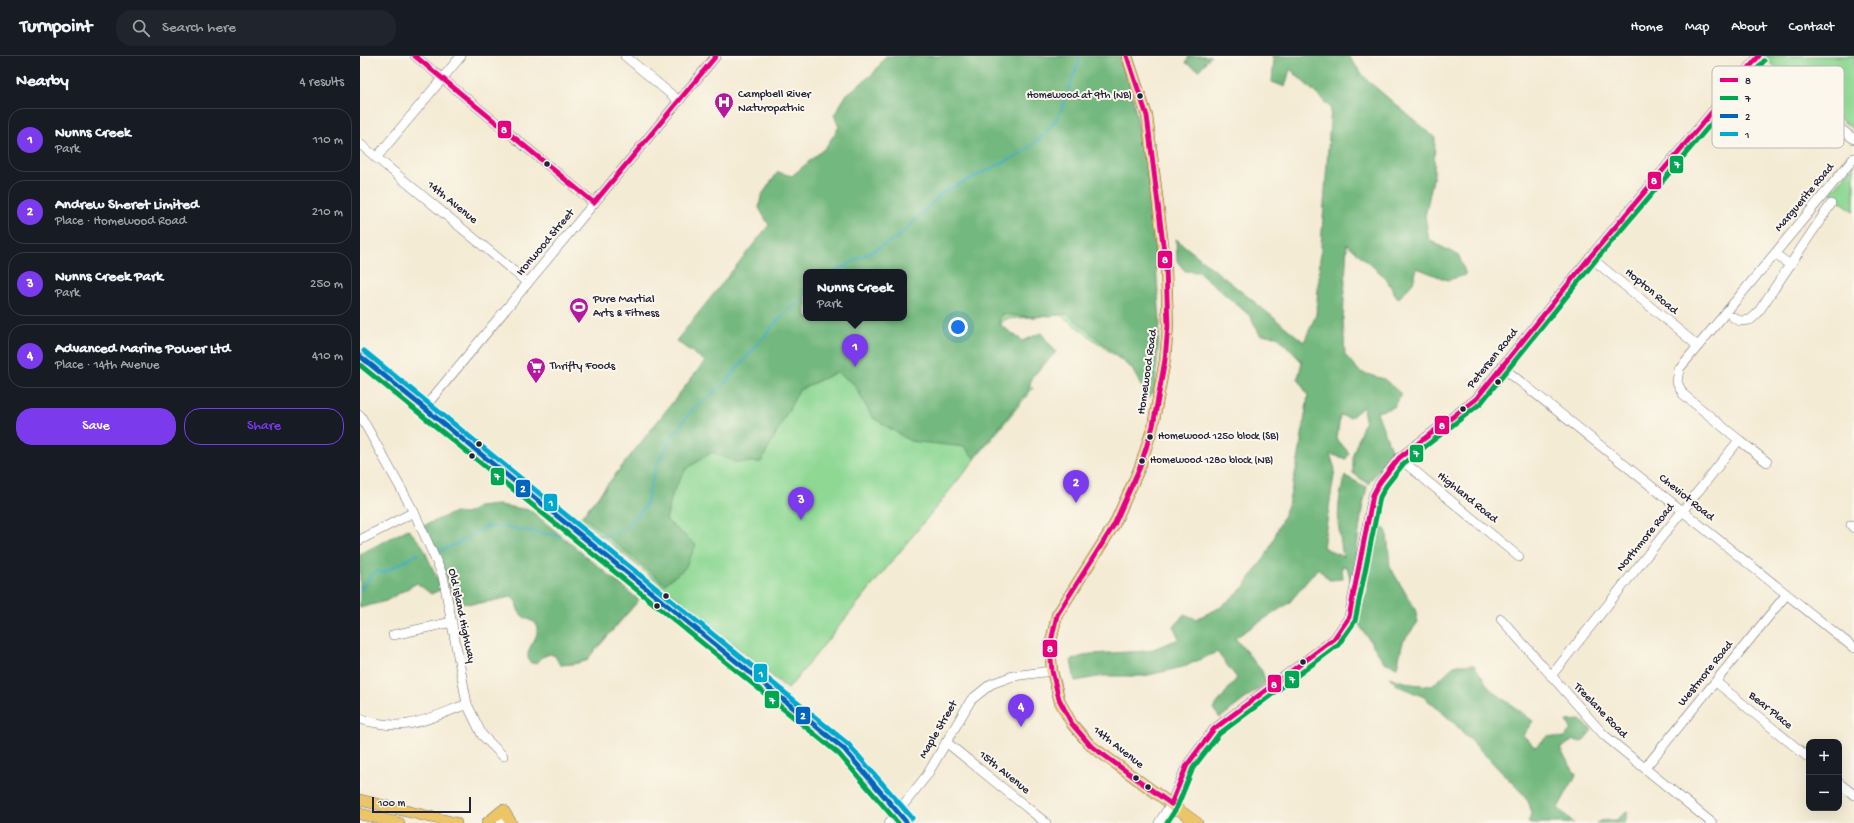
<!DOCTYPE html>
<html lang="en">
<head>
<meta charset="utf-8">
<style>
	:root { --surface:#171b24; --page:#20242c; --text:#f1f3f6; --muted:#9ea1a6; --line:#363941; --accent:#7c3aed }
	body { margin:0; font-family:"Gochi Hand",sans-serif; background:var(--page); color:var(--text) }
	.controls { position:absolute; right:12px; bottom:12px; display:grid; overflow:hidden; border-radius:8px; box-shadow:0 4px 16px #0002 }
	.controls button { width:36px; height:36px; display:grid; place-items:center; padding:0; border:0; border-bottom:1px solid var(--line); background:var(--surface); color:var(--text); font:20px sans-serif }
	.scale { position:absolute; left:12px; bottom:10px; width:99px; box-sizing:border-box; padding-left:4px; border:2px solid #22223b; border-top:0; font-size:11px; line-height:14px; white-space:nowrap; color:#22223b; -webkit-text-stroke:3px #fbf7ec; paint-order:stroke }
	.you { position:absolute; left:598px; top:271px; width:14px; height:14px; margin:-10px; border:3px solid #fff; border-radius:50%; background:#1a73e8; box-shadow:0 0 0 6px #1a73e833 }
	.badge { display:grid; place-items:center; width:26px; height:26px; border-radius:50%; background:var(--accent); color:#fff; font-size:13px; font-weight:700 }
	.pin { position:absolute; translate:-50% -33px; filter:drop-shadow(0 1px 2px #0008) }
	.pin::after { content:''; position:absolute; top:21px; width:14px; height:12px; background:inherit; clip-path:polygon(0 0,100% 0,50% 100%) }
	.popup { position:absolute; left:443px; top:213px; width:104px; height:52px; box-sizing:border-box; display:grid; place-content:center; border-radius:8px; background:var(--surface); filter:drop-shadow(0 1px 3px #0005); font-size:13px; white-space:nowrap; color:var(--muted) }
	.popup b { font-size:15px; color:var(--text) }
	.popup::after { content:''; position:absolute; left:50%; top:100%; margin-left:-8px; border:8px solid transparent; border-top-color:var(--surface) }
	.list { margin:0; padding:0; list-style:none }
	h2 { display:flex; justify-content:space-between; align-items:center; height:52px; margin:0; padding:0 16px; font-size:17px }
	h2 small { font-size:13px; font-weight:400; color:var(--muted) }
	.list li { display:grid; grid-template-columns:26px 1fr auto; gap:12px; align-items:center; box-sizing:border-box; height:64px; margin:0 8px 8px; padding:0 8px; border:1px solid var(--line); border-radius:16px }
	.list b { display:block; font-size:15px; white-space:nowrap }
	.list p { margin:0; font-size:13px; white-space:nowrap; color:var(--muted) }
	.list em { font-size:13px; font-style:normal; color:var(--muted) }
	.actions { display:flex; gap:8px; padding:12px 16px }
	.actions a { flex:1; padding:9px 0; border:1px solid var(--accent); border-radius:16px; text-align:center; font-size:14px; color:var(--accent) }
	.actions .main { background:var(--accent); color:#fff }
	.icon { flex:none; width:22px; height:22px; fill:none; stroke:currentColor; stroke-width:2; stroke-linecap:round; stroke-linejoin:round }
	.map { position:relative; flex:none; width:1494px; height:767px; overflow:hidden }
	header { display:flex; align-items:center; gap:24px; box-sizing:border-box; height:56px; padding:0 20px; background:var(--surface); border-bottom:1px solid var(--line) }
	header strong { font-size:19px }
	nav { display:flex; gap:22px; margin-inline-start:auto; font-size:14px }
	.search { width:280px; height:36px; background:var(--page); display:flex; align-items:center; gap:10px; box-sizing:border-box; padding:0 14px; border-radius:16px; color:var(--muted); font-size:15px }
	main { display:flex }
	aside { flex:1; background:var(--surface) }
	.map>svg:first-child { display:block }
	.green { fill:#8fd894; stroke:#587d68 }
	.forest { fill:#73b87e; stroke:#4a6d5c; fill-rule:evenodd }
	.lines { fill:none; stroke-linecap:round; stroke-linejoin:round }
	.stream { stroke:#44afc2; stroke-width:2 }
	.minor-casing { stroke:#6c6871; stroke-width:10 }
	.major-casing { stroke:#6c6871; stroke-width:12 }
	.minor { stroke:#fff; stroke-width:9 }
	.major { stroke:#edc569; stroke-width:11 }
	.bus-1-casing { stroke:#fbf7ec; stroke-width:8 }
	.bus-2-casing { stroke:#fbf7ec; stroke-width:8 }
	.bus-3-casing { stroke:#fbf7ec; stroke-width:8 }
	.bus-4-casing { stroke:#fbf7ec; stroke-width:8 }
	.bus-1 { stroke:#e5007d; stroke-width:5 }
	.bus-2 { stroke:#00a651; stroke-width:5 }
	.bus-3 { stroke:#0065bd; stroke-width:5 }
	.bus-4 { stroke:#00a9ce; stroke-width:5 }
	.bus-dot { fill:#22223b; stroke:#fbf7ec; stroke-width:1.5 }
	.labels { text-anchor:middle; dominant-baseline:central; stroke-width:4; stroke-linejoin:round; paint-order:stroke }
	.bus-label { font-size:11px; fill:#22223b; stroke:#fbf7ec; text-anchor:start }
	.poi-label { font-size:12px; fill:#22223b; stroke:#fbf7ec; text-anchor:start }
	.street-label { font-size:12px; fill:#22223b; stroke:#fbf7ec }
	.key { fill:#fbf7ec; stroke:#bab7b7; stroke-width:1 }
	.key-label { font-size:11px; fill:#22223b }
	.line-badge { stroke:#fbf7ec; stroke-width:1.5 }
	.badge-label { font-size:11px; text-anchor:middle; font-weight:bold; fill:#fff }
</style>
</head>
<body>
<header>
<strong>Turnpoint</strong>
<div class="search"><svg class="icon" aria-label="search" viewBox="0 0 24 24"><circle cx="10" cy="10" r="6"/><path d="M15 15l6 6"/></svg>Search here</div>
<nav><a>Home</a><a>Map</a><a>About</a><a>Contact</a></nav>
</header>
<main>
<aside>
<h2>Nearby<small>4 results</small></h2>
<ul class="list">
<li><span class="badge">1</span><div><b>Nunns Creek</b><p>Park</p></div><em>110 m</em></li>
<li><span class="badge">2</span><div><b>Andrew Sheret Limited</b><p>Place · Homewood Road</p></div><em>210 m</em></li>
<li><span class="badge">3</span><div><b>Nunns Creek Park</b><p>Park</p></div><em>250 m</em></li>
<li><span class="badge">4</span><div><b>Advanced Marine Power Ltd</b><p>Place · 14th Avenue</p></div><em>410 m</em></li>
</ul>
<div class="actions"><a class="main">Save</a><a>Share</a></div>
</aside>
<div class="map">
<svg width="1494" height="767" viewBox="0 0 1494 767">
	<rect width="100%" height="100%" fill="#fbf7ec"/>
	<filter id="ink" filterUnits="userSpaceOnUse"><feTurbulence type="fractalNoise" baseFrequency=".025" numOctaves="2"/><feDisplacementMap in="SourceGraphic" scale="8" xChannelSelector="R" yChannelSelector="G"/><feConvolveMatrix kernelMatrix="1 2 1 2 8 2 1 2 1" color-interpolation-filters="sRGB"/></filter>
	<filter id="wash" filterUnits="userSpaceOnUse"><feTurbulence type="fractalNoise" baseFrequency=".012" numOctaves="4" result="noise"/><feDisplacementMap in="SourceGraphic" scale="16" xChannelSelector="R" yChannelSelector="G"/><feGaussianBlur stdDeviation="0.9" result="paint"/><feColorMatrix in="noise" values="0 0 0 0 0 0 0 0 0 0 0 0 0 0 0 0 0 1.4 0 .05"/><feComposite in="paint" operator="in"/></filter>
	<g filter="url(#wash)">
		<rect width="100%" height="100%" fill="#f4ebd4"/>
		<g class="green">
			<path d="M1407 0H1494V74L1405 3Z"/>
			<path d="M678 79 790 326 701 259 645 263 623 293 673 332 428 633 220 462 347 306 446 216V262H544Z"/>
			<path d="M1494 109V156L1471 137Z"/>
		</g>
		<g class="forest">
			<path d="M526 0H760L772 37 791 137 800 266 795 334 788 343 771 311 708 258 673 261 641 258 639 268 663 285 681 277 696 296 672 321 668 335 614 402 605 391 550 385 512 361 495 329 477 316 439 334 401 406H375L352 396 326 413 313 436 306 464 336 489 325 512 305 528 223 460 345 305 316 285 409 169 399 152 401 140 418 116 432 120 466 91 479 71 474 59 487 38 513 18ZM446 216H544V262H446Z"/>
			<path d="M829 0H851L839 14 826 7Z"/>
			<path d="M911 0H988L1007 24 1075 82 1074 119 1065 160 1069 184 1099 200 1106 219 1087 224 1057 212 1053 227 1038 243 1025 221 987 188 983 263 985 299 1000 316 1024 323 1041 338 1034 351 1017 356 1032 396 1008 428 993 417V398L1005 364 1003 351 990 362 980 359 977 383 989 397 986 403 970 398 975 413 963 491 983 501C978 469 975 453 985 420L1007 431 1002 453 992 529 987 511 982 510 983 523 969 524 958 512 929 547 875 582 902 615 906 627 860 662 853 653 877 622 857 596 823 611 784 620H743L715 625 711 604 730 598 788 595 819 583 814 571 824 558 836 563 861 551 884 531 908 496 928 449 938 405 948 340 938 322 942 306 917 280 900 279 890 260 839 216 825 215 817 205 816 183 944 286 956 259 971 52 930 13 925 31 912 26 914 3Z"/>
			<path d="M138 449 170 454 279 544 226 605 213 608 200 609 195 600 190 598 182 601 176 607H171C162 597 175 587 177 577 178 574 176 570 176 567 163 561 158 560 156 545L151 541C136 544 104 553 93 543L81 505 63 470 93 457 106 458 118 451Z"/>
			<path d="M1015 461 1027 476 1030 511 1055 553 1058 566 1043 586 1037 611 1024 606 996 564 1008 534V495Z"/>
			<path d="M48 473 62 489 82 533 71 538 57 527 26 545 0 552V498Z"/>
			<path d="M1095 609H1114L1130 633 1173 665 1163 679 1175 691 1188 680 1204 682 1211 673 1207 665 1220 664 1232 674 1222 686 1213 684 1200 693 1216 719 1198 752 1214 767H1168C1173 756 1171 749 1164 739L1092 665 1064 641 1038 630 1029 621 1051 628 1072 630Z"/>
			<path d="M1268 755 1265 767H1236L1243 764H1256Z"/>
		</g>
		<g class="lines">
			<g class="stream">
				<path d="M474 216 540 180 583 136 663 97 684 79 699 59 721 0"/>
				<path d="M229 479 247 480 264 474 285 451 296 410 313 379 333 353 364 328 419 263 446 239"/>
				<path d="M78 496 101 486 125 471H143L200 480"/>
				<path d="M0 535 12 518 18 515 23 517 58 498"/>
			</g>
		</g>
	</g>
	<g filter="url(#ink)">
		<g class="lines">
			<g class="minor-casing">
				<g id="minor">
					<path d="M55 0 234 147"/>
					<path d="M265 0 319 45"/>
					<path d="M1393 7 1494 83"/>
					<path d="M0 88 168 227"/>
					<path d="M16 102 101 0"/>
					<path d="M1415 198 1430 209"/>
					<path d="M1230 201 1338 290"/>
					<path d="M1373 261 1380 265 1390 264 1397 258 1471 148"/>
					<path d="M0 300 484 693 547 767"/>
					<path d="M1142 311 1494 592"/>
					<path d="M64 352 356 0"/>
					<path d="M0 359 54 456 83 520 107 648 122 679 143 700"/>
					<path d="M1379 384 1407 406"/>
					<path d="M1039 402 1159 501"/>
					<path d="M1491 469 1494 472"/>
					<path d="M0 484 54 456"/>
					<path d="M1141 563 1244 679 1352 767"/>
					<path d="M33 579 92 566"/>
					<path d="M1191 620 1379 384 1323 338 1317 326 1319 313 1494 102"/>
					<path d="M1356 626 1449 702"/>
					<path d="M0 663C45 677 65 664 107 648"/>
					<path d="M586 686 686 767"/>
					<path d="M1285 712 1426 539"/>
					<path d="M1479 727 1494 739"/>
					<path d="M141 767 143 754"/>
					<path d="M529 767 567 719 611 644 631 628 653 620 692 615"/>
					<path d="M799 767 811 748 827 709 854 673 974 583 989 561 1013 439 1020 426 1039 402 1116 343 1230 201 1399 0"/>
				</g>
			</g>
			<g class="major-casing">
				<g id="major">
					<path d="M767 0 787 60 806 212 808 270 805 304 793 370 780 411 754 469 697 559 690 590 692 615 700 646 712 668 730 689 837 767"/>
					<path d="M0 744 96 767"/>
					<path d="M0 758 39 767"/>
					<path d="M127 767 143 754 151 767"/>
				</g>
			</g>
			<use href="#minor" class="minor"/>
			<use href="#major" class="major"/>
			<g class="bus-1-casing">
				<g id="bus-1">
					<path d="M55 0 234 147"/>
					<path d="M767 0 787 60 806 212 808 270 805 304 793 370 780 411 754 469 697 559 690 590 692 615 699 643 712 668 730 689 811 748"/>
					<path d="M234 147 356 0"/>
					<path d="M811 748 827 709 854 673 974 583 989 561 1013 439 1020 426 1039 402 1116 343 1230 201 1399 0"/>
				</g>
			</g>
			<g class="bus-2-casing">
				<g id="bus-2">
					<path d="M0 309 479 698 538 767"/>
					<path d="M807 767 817 751 833 712 859 678 978 589 995 565 1020 441 1026 430 1044 407 1121 347 1235 205 1404 5"/>
				</g>
			</g>
			<g class="bus-3-casing">
				<path id="bus-3" d="M0 300 484 693 547 767"/>
			</g>
			<g class="bus-4-casing">
				<path id="bus-4" d="M4 295 488 688 552 762"/>
			</g>
			<use href="#bus-1" class="bus-1"/>
			<use href="#bus-2" class="bus-2"/>
			<use href="#bus-3" class="bus-3"/>
			<use href="#bus-4" class="bus-4"/>
		</g>
	</g>
	<defs>
		<g id="hospital-pin" transform="scale(1)"><path d="M0 17L-7.5 6A9.5 9.5 0 1 1 7.5 6Z" fill="#b5179e" stroke="#fbf7ec"/><path d="M-5-5h3v3.5h4V-5h3V5h-3V1.5h-4V5h-3Z" fill="#fff"/></g>
		<g id="stadium-pin" transform="scale(1)"><path d="M0 17L-7.5 6A9.5 9.5 0 1 1 7.5 6Z" fill="#b5179e" stroke="#fbf7ec"/><path d="M0-5a6.5 5 0 1 0 0 10a6.5 5 0 1 0 0-10ZM-3.5-1.8h7v3.6h-7Z" fill="#fff"/></g>
		<g id="supermarket-pin" transform="scale(1)"><path d="M0 17L-7.5 6A9.5 9.5 0 1 1 7.5 6Z" fill="#b5179e" stroke="#fbf7ec"/><path d="M-6-5.5h2.5l.6 2H6L4.5 2H-2.5L-4.4-4H-6ZM-1.5 3.2a1.3 1.3 0 1 0 .1 0ZM3 3.2a1.3 1.3 0 1 0 .1 0Z" fill="#fff"/></g>
	</defs>
	<g fill-rule="evenodd">
		<use href="#hospital-pin" x="364" y="46"/>
		<use href="#stadium-pin" x="219" y="251"/>
		<use href="#supermarket-pin" x="176" y="311"/>
	</g>
	<g class="bus-dot">
		<circle cx="780" cy="40" r="3.5"/>
		<circle cx="187" cy="108" r="3.5"/>
		<circle cx="1138" cy="326" r="3.5"/>
		<circle cx="1103" cy="353" r="3.5"/>
		<circle cx="790" cy="381" r="3.5"/>
		<circle cx="119" cy="388" r="3.5"/>
		<circle cx="112" cy="400" r="3.5"/>
		<circle cx="782" cy="405" r="3.5"/>
		<circle cx="306" cy="540" r="3.5"/>
		<circle cx="297" cy="550" r="3.5"/>
		<circle cx="943" cy="606" r="3.5"/>
		<circle cx="776" cy="722" r="3.5"/>
		<circle cx="788" cy="731" r="3.5"/>
	</g>
	<g class="labels">
		<g class="bus-label">
			<text x="772" y="40" text-anchor="end">Homewood at 9th (NB)</text>
			<text x="798" y="381">Homewood 1250 block (SB)</text>
			<text x="790" y="405">Homewood 1280 block (NB)</text>
		</g>
		<g class="poi-label">
			<text x="378" y="39">Campbell River<tspan x="378" dy="14">Naturopathic</tspan></text>
			<text x="233" y="244">Pure Martial<tspan x="233" dy="14">Arts &amp; Fitness</tspan></text>
			<text x="190" y="311">Thrifty Foods</text>
		</g>
		<g class="street-label">
			<text transform="translate(1445 142) rotate(-50)">Marguerite Road</text>
			<text transform="translate(92 147) rotate(39)">14th Avenue</text>
			<text transform="translate(186 187) rotate(-50)">Ironwood Street</text>
			<text transform="translate(1291 236) rotate(40)">Hopton Road</text>
			<text transform="translate(1133 303) rotate(-51)">Petersen Road</text>
			<text transform="translate(788 316) rotate(-82)">Homewood Road</text>
			<text transform="translate(1107 442) rotate(39)">Highland Road</text>
			<text transform="translate(1326 442) rotate(39)">Cheviot Road</text>
			<text transform="translate(1286 482) rotate(-51)">Northmore Road</text>
			<text transform="translate(101 560) rotate(78)">Old Island Highway</text>
			<text transform="translate(1346 618) rotate(-51)">Westmore Road</text>
			<text transform="translate(1240 655) rotate(46)">Treelane Road</text>
			<text transform="translate(1410 655) rotate(39)">Bear Place</text>
			<text transform="translate(579 674) rotate(-60)">Maple Street</text>
			<text transform="translate(758 692) rotate(38)">14th Avenue</text>
			<text transform="translate(644 717) rotate(39)">15th Avenue</text>
		</g>
	</g>
	<rect x="1352" y="10" width="132" height="82" rx="6" class="key"/>
	<rect x="1360" y="22" width="18" height="4" fill="#e5007d"/>
	<rect x="1360" y="40" width="18" height="4" fill="#00a651"/>
	<rect x="1360" y="58" width="18" height="4" fill="#0065bd"/>
	<rect x="1360" y="76" width="18" height="4" fill="#00a9ce"/>
	<g class="key-label">
		<text x="1385" y="28">8</text>
		<text x="1385" y="46">7</text>
		<text x="1385" y="64">2</text>
		<text x="1385" y="82">1</text>
	</g>
	<g class="line-badge">
		<rect x="137" y="64" width="15" height="19" rx="4" fill="#e5007d"/>
		<rect x="1309" y="99" width="15" height="19" rx="4" fill="#00a651"/>
		<rect x="1287" y="115" width="15" height="19" rx="4" fill="#e5007d"/>
		<rect x="797" y="194" width="16" height="19" rx="4" fill="#e5007d"/>
		<rect x="1074" y="359" width="16" height="20" rx="4" fill="#e5007d"/>
		<rect x="1049" y="388" width="15" height="19" rx="4" fill="#00a651"/>
		<rect x="130" y="411" width="15" height="19" rx="4" fill="#00a651"/>
		<rect x="155" y="423" width="16" height="19" rx="4" fill="#0065bd"/>
		<rect x="183" y="437" width="15" height="19" rx="4" fill="#00a9ce"/>
		<rect x="682" y="583" width="16" height="19" rx="4" fill="#e5007d"/>
		<rect x="393" y="607" width="15" height="20" rx="4" fill="#00a9ce"/>
		<rect x="924" y="614" width="16" height="19" rx="4" fill="#00a651"/>
		<rect x="907" y="618" width="15" height="19" rx="4" fill="#e5007d"/>
		<rect x="404" y="634" width="16" height="19" rx="4" fill="#00a651"/>
		<rect x="435" y="650" width="16" height="19" rx="4" fill="#0065bd"/>
	</g>
	<g class="badge-label">
		<text x="144" y="77">8</text>
		<text x="1317" y="112">7</text>
		<text x="1294" y="128">8</text>
		<text x="805" y="207">8</text>
		<text x="1082" y="373">8</text>
		<text x="1056" y="401">7</text>
		<text x="137" y="424">7</text>
		<text x="163" y="436">2</text>
		<text x="191" y="450">1</text>
		<text x="690" y="596">8</text>
		<text x="401" y="621">1</text>
		<text x="932" y="627">7</text>
		<text x="914" y="632">8</text>
		<text x="412" y="648">7</text>
		<text x="443" y="663">2</text>
	</g>
</svg>
<div class="controls">
<button>+</button>
<button>−</button>
</div>
<div class="scale">100 m</div>
<div class="you"></div>
<div class="pin badge" style="left:495px;top:311px">1</div>
<div class="popup"><b>Nunns Creek</b>Park</div>
<div class="pin badge" style="left:716px;top:447px">2</div>
<div class="pin badge" style="left:441px;top:464px">3</div>
<div class="pin badge" style="left:661px;top:671px">4</div>
</div>
</main>
</body>
</html>
